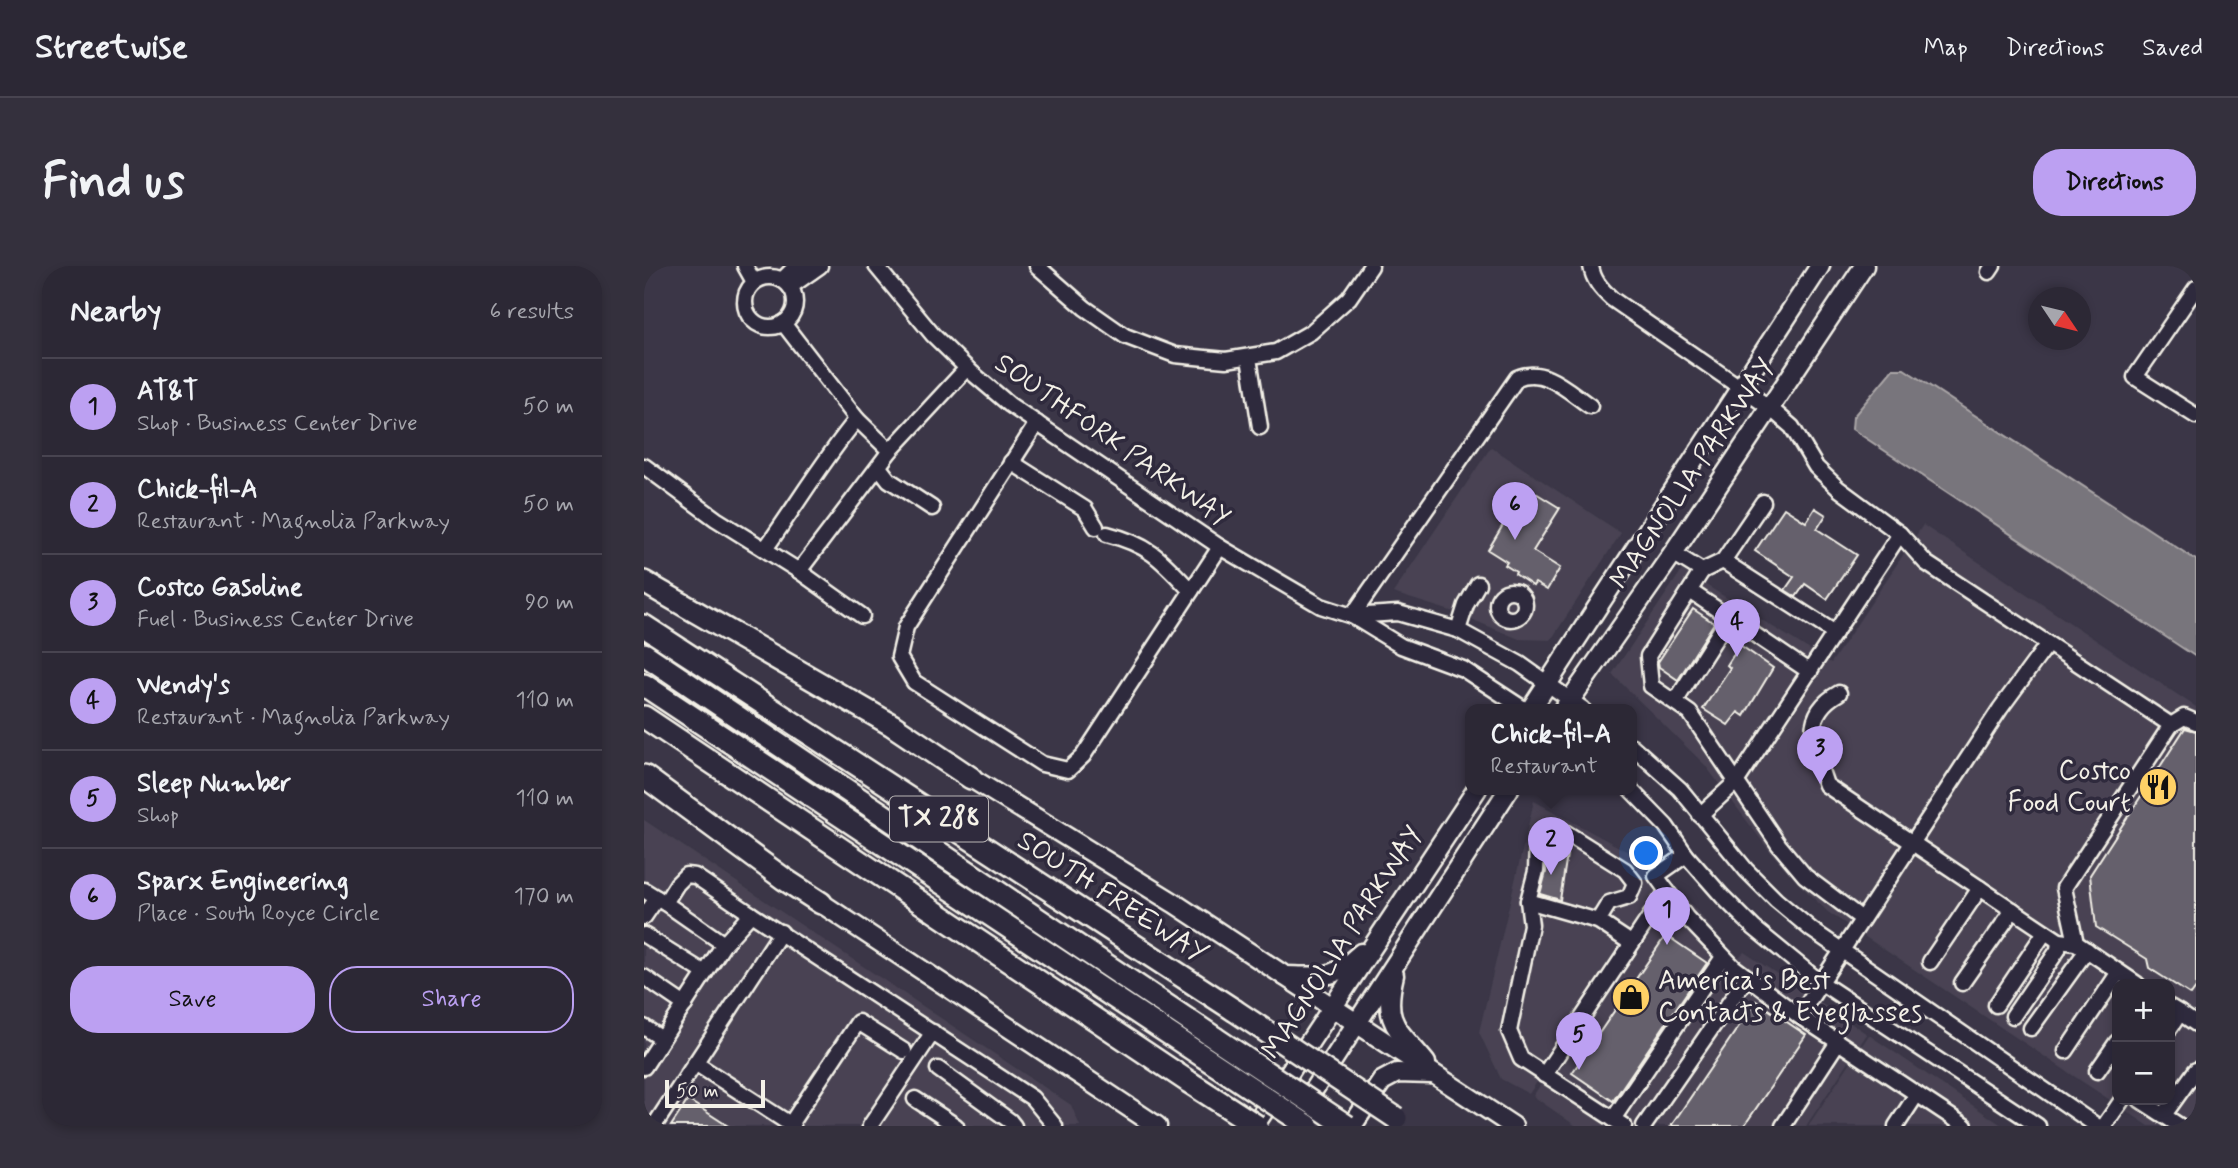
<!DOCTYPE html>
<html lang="en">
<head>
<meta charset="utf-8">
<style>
	:root { --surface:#2c2835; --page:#34303d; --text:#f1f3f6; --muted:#a6a6ad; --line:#484450; --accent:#bca0f2 }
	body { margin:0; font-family:Mynerve,sans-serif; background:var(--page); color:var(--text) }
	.controls { position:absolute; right:21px; bottom:21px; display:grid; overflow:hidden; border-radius:14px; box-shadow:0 4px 10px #0003 }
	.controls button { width:63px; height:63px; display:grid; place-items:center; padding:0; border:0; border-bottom:2px solid var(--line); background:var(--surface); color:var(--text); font:35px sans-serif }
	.compass { position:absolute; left:1384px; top:21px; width:63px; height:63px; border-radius:50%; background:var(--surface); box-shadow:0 4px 10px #0003; rotate:125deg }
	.scale { position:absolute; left:21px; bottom:18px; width:100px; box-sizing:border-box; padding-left:7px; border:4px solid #f4f1e8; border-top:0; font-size:19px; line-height:24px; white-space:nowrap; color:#f4f1e8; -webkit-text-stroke:5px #2f2a3d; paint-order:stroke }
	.you { position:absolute; left:1003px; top:588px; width:24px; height:24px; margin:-18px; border:5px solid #fff; border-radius:50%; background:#1a73e8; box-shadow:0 0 0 10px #1a73e833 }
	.badge { display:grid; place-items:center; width:46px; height:46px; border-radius:50%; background:var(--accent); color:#111; font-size:23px; font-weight:700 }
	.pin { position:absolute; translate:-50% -58px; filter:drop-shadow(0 2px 4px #0008) }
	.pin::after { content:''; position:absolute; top:37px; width:24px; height:21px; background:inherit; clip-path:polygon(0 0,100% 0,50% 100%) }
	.popup { position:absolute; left:821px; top:438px; width:172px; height:91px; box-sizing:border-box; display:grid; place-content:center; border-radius:14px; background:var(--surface); filter:drop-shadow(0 2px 5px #0005); font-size:23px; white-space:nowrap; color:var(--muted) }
	.popup b { font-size:26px; color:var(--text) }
	.popup::after { content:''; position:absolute; left:50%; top:100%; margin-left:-14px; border:14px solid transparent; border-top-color:var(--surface) }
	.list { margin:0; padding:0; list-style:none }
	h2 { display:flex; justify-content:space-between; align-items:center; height:91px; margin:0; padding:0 28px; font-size:30px }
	h2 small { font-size:23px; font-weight:400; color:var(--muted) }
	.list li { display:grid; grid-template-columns:46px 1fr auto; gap:21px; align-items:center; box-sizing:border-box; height:98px; padding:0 28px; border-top:2px solid var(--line) }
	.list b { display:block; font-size:26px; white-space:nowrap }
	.list p { margin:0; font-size:23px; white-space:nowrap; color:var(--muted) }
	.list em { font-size:23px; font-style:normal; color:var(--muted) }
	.actions { display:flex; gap:14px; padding:21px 28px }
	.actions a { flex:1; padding:16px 0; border:2px solid var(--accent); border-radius:28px; text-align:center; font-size:24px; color:var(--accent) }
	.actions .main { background:var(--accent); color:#111 }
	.map { position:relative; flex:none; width:1552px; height:860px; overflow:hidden; border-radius:28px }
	header { display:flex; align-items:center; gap:42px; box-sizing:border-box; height:98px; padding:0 35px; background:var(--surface); border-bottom:2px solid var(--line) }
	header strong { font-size:33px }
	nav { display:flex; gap:38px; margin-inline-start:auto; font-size:24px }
	.intro { display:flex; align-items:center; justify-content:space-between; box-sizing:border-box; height:168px; padding:0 42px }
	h1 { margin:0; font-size:49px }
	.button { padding:18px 32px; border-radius:28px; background:var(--accent); color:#111; font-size:24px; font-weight:700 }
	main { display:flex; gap:42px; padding:0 42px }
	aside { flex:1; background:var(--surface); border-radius:28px; box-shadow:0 4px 10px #0003 }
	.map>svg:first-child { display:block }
	.built { fill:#484352; fill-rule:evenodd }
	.water { fill:#78747b; stroke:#aaa6a7; stroke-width:2 }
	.building { fill:#65616c; stroke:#f4f1e8; stroke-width:2 }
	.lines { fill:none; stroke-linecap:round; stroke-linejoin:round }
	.minor-casing { stroke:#f4f1e8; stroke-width:19 }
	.major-casing { stroke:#f4f1e8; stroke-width:23 }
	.highway-casing { stroke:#f4f1e8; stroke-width:26 }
	.minor { stroke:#2f2a3d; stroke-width:14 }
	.major { stroke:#2f2a3d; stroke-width:18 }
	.highway { stroke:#2f2a3d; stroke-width:21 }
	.highway-bridge-casing { stroke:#f4f1e8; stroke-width:26; stroke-linecap:butt }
	.highway-bridge { stroke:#2f2a3d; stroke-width:21 }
	.labels { text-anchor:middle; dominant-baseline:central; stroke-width:7; stroke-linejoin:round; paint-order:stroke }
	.shield { fill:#2f2a3d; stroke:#b9b5b5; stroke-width:2 }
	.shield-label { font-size:26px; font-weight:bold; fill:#f4f1e8 }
	.street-label { font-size:28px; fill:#f4f1e8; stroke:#2f2a3d }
	.poi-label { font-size:28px; fill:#f4f1e8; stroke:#2f2a3d; text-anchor:end }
</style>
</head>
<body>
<header>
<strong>Streetwise</strong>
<nav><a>Map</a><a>Directions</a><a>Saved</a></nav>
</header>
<div class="intro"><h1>Find us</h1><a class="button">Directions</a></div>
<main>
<aside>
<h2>Nearby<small>6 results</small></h2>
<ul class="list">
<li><span class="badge">1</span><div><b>AT&amp;T</b><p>Shop · Business Center Drive</p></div><em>50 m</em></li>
<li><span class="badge">2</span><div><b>Chick-fil-A</b><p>Restaurant · Magnolia Parkway</p></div><em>50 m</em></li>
<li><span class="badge">3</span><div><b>Costco Gasoline</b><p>Fuel · Business Center Drive</p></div><em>90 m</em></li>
<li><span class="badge">4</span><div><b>Wendy's</b><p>Restaurant · Magnolia Parkway</p></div><em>110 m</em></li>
<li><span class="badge">5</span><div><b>Sleep Number</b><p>Shop</p></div><em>110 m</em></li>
<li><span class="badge">6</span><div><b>Sparx Engineering</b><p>Place · South Royce Circle</p></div><em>170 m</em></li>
</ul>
<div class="actions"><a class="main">Save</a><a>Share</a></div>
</aside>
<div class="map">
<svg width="1552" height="860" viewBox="0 0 1552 860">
	<rect width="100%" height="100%" fill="#3b3647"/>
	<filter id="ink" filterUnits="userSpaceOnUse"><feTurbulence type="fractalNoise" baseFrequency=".0143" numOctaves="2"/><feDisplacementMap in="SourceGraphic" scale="14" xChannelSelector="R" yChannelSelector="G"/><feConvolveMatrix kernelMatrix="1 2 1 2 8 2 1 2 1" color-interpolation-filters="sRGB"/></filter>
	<g filter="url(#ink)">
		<g class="built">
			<path d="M847 181 977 267 907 374 875 373 810 346 749 327Z"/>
			<path d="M1279 259 1552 441V860H1505L1184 646 1155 618 1124 583 1061 499 968 408 1038 304 1187 397ZM1473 718H1526V834H1473Z"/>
			<path d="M890 535 1008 599 1026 615 885 828 857 813 835 766Z"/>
			<path d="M0 554 427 839 436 860H0Z"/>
			<path d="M1030 619 1094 692 1100 686 1223 768 1162 860H932L889 830Z"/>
			<path d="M1225 769 1359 860H1164Z"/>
		</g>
		<path class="water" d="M1249 103H1260L1552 294V391L1208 163 1209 151Z"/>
		<g class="building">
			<path d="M882 221 916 242 889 285 916 302 903 324 891 317 889 320 871 308 872 306 861 299 863 296 844 284Z"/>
			<path d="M1140 242 1162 256 1171 242 1182 249 1173 263 1213 289 1183 333 1161 318 1152 331 1141 324 1150 311 1111 285Z"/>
			<path d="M1049 343 1070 357 1034 414 1015 401 1014 396Z"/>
			<path d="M1096 379 1129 402 1100 450 1094 446 1084 459 1059 443 1086 402 1083 399Z"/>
			<path d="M1541 462 1552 465V722L1547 729 1505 702 1503 693 1452 661 1446 609Z"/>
			<path d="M902 583 923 588 916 634 896 628 902 606Z"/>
			<path d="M1022 669 1063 697 969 835 928 807Z"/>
			<path d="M1112 735 1162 769 1100 860H1027Z"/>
			<path d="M44 834 84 860H27Z"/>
		</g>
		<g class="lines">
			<g class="minor-casing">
				<g id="minor">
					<path d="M101 0 110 16"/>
					<path d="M232 0 289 69 327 106 366 139 576 281 677 340 708 350 757 380 819 403 880 443"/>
					<path d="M393 0 441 42 481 70 531 89 582 94 632 86 667 66 705 32 727 0"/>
					<path d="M947 0C949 14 957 23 968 33L1126 142 1148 161 1172 201 1195 223 1256 268 1282 297 1527 459 1420 622 1432 677 1493 718"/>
					<path d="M1345 6 1349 0"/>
					<circle cx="126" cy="36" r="25"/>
					<path d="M138 14 148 4 155 1 167 6"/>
					<path d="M146 21 176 0"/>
					<path d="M1552 22 1491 111 1552 150"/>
					<path d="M605 92 616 161"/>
					<path d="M213 153 246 185"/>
					<path d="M393 157 262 361 255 391 270 416 398 498 424 504 439 490 576 281"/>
					<path d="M367 196 441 243 452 261"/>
					<path d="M0 200 72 253 155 305 246 185 323 102"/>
					<path d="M235 201 245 214 288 242"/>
					<path d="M463 268C506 279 518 294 547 325"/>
					<path d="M121 283C152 240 179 194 213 153L139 57"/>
					<path d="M1029 287 1058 305 1079 295 1191 367"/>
					<path d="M1079 295 1119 236"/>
					<path d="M155 305 218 350"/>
					<path d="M1058 305 1004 390 1007 420 1046 447 1135 579 1161 610 1218 653"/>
					<path d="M1046 325 1166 406"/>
					<circle cx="867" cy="339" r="14"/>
					<path d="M708 350 873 112C900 100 924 125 946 140"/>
					<path d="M708 350 754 347 814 364 876 398 939 443"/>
					<path d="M814 364 822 339 834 318"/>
					<path d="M1195 427C1155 449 1170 484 1182 519L1415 675 1432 677"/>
					<path d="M1031 436 1085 351"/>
					<path d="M1527 459 1540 451 1552 456"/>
					<path d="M988 480 1036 523 1102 604 1132 634 1168 664 1453 860"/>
					<path d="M986 523 1022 560 1042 589 1078 630 1110 662 1176 716 1394 860"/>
					<path d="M1056 549 1093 515 1256 268"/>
					<path d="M1042 589 1012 610 1042 651 1090 701 1155 750 1321 860"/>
					<path d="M0 624 21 637"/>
					<path d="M884 635 954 655 987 677"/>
					<path d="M0 651 13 632"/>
					<path d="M954 655 965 637 985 631 991 617 981 604 916 563 900 564 893 576 892 605 884 635 887 659 865 765 877 793 980 860"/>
					<path d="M0 669 61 707"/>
					<path d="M80 678 21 637 33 618 42 609 51 610 107 648"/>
					<path d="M1286 696 1336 622"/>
					<path d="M0 711 41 739"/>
					<path d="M1318 717 1369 644"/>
					<path d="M1352 739 1401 666"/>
					<path d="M1526 741 1536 747 1526 762"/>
					<path d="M1536 747 1552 758"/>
					<path d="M1155 750 1356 443 1403 379"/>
					<path d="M1369 750 1414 684 1415 675"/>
					<path d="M0 761 18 773"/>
					<path d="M1387 762 1443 684"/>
					<path d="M1422 785 1475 706"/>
					<path d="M51 797 149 860"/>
					<path d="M0 801 80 678 107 648 388 832 411 860"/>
					<path d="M294 803 366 855 370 860"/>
					<path d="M1453 805 1473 776"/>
					<path d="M900 809 1023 625"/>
					<path d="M271 833 312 860"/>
					<path d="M1496 834 1536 860"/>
					<path d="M1520 849 1552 804"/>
					<path d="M969 853 1079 691"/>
					<path d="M10 860 137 666"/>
					<path d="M145 860 214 756 260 785"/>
					<path d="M226 860 289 766"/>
					<path d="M1000 860 1103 711"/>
					<path d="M1139 860 1194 776"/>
					<path d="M1252 860 1273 828"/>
					<path d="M1460 860 1478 834"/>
				</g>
			</g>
			<g class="major-casing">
				<g id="major">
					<path d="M887 443 1176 0"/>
					<path d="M920 443 1029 287 1220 0"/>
					<path d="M327 512 530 637 869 860"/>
					<path d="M177 637 513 860"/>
					<path d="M750 709C738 759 754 762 782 797"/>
					<path d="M641 710C679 711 688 714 717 687"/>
					<path d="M657 843 865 523"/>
					<path d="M610 860 833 523"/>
					<path d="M708 860 738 815 753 807 787 808"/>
				</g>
			</g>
			<g class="highway-casing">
				<g id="highway">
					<path d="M0 316 248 459 327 512"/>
					<path d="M0 360 590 744"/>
					<path d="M0 388 571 772"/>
					<path d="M0 419 560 791"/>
					<path d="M0 451 545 816"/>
					<path d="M0 510 140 613 177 637"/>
				</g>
			</g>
			<use href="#minor" class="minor"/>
			<use href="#major" class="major"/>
			<use href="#highway" class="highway"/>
			<g class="highway-bridge-casing">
				<g id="highway-bridge">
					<path d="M590 744 752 852"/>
					<path d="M571 772 703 860"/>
					<path d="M560 791 664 860"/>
					<path d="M545 816 613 860"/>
				</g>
			</g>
			<use href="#highway-bridge" class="highway-bridge"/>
		</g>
	</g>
	<defs>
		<g id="restaurant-disc" transform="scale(2.0125)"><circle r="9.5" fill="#ffd166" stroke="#2f2a3d"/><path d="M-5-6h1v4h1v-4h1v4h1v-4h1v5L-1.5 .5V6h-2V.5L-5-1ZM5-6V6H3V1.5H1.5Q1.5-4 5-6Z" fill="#111"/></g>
		<g id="shop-disc" transform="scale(2.0125)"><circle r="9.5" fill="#ffd166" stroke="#2f2a3d"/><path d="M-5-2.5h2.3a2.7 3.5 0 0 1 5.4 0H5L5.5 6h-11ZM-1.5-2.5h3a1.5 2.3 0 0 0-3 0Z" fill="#111"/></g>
	</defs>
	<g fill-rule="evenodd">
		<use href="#restaurant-disc" x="1514" y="521"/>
		<use href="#shop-disc" x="987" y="731"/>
	</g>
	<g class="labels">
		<rect class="shield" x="246" y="530.5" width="98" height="45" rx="5"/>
		<g class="shield-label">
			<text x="295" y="553">TX 288</text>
		</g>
		<g class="street-label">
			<text transform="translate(468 175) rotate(35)">SOUTHFORK PARKWAY</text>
			<text transform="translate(1049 208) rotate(-56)">MAGNOLIA PARKWAY</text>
			<text transform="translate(468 632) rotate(33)">SOUTH FREEWAY</text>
			<text transform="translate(699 677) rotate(-57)">MAGNOLIA PARKWAY</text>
		</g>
		<g class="poi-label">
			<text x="1487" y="505">Costco<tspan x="1487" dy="32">Food Court</tspan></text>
			<text x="1014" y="715" text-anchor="start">America's Best<tspan x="1014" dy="32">Contacts &amp; Eyeglasses</tspan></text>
		</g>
	</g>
</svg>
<div class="controls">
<button>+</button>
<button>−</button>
</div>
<svg class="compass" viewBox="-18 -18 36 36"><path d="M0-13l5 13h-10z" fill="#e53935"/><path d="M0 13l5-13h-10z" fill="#a6a6ad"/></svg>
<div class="scale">50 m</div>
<div class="you"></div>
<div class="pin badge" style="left:1023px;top:679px">1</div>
<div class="pin badge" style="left:907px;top:609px">2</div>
<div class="popup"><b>Chick-fil-A</b>Restaurant</div>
<div class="pin badge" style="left:1176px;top:518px">3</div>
<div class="pin badge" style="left:1093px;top:391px">4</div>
<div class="pin badge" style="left:935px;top:804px">5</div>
<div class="pin badge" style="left:871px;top:274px">6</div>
</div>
</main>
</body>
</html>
